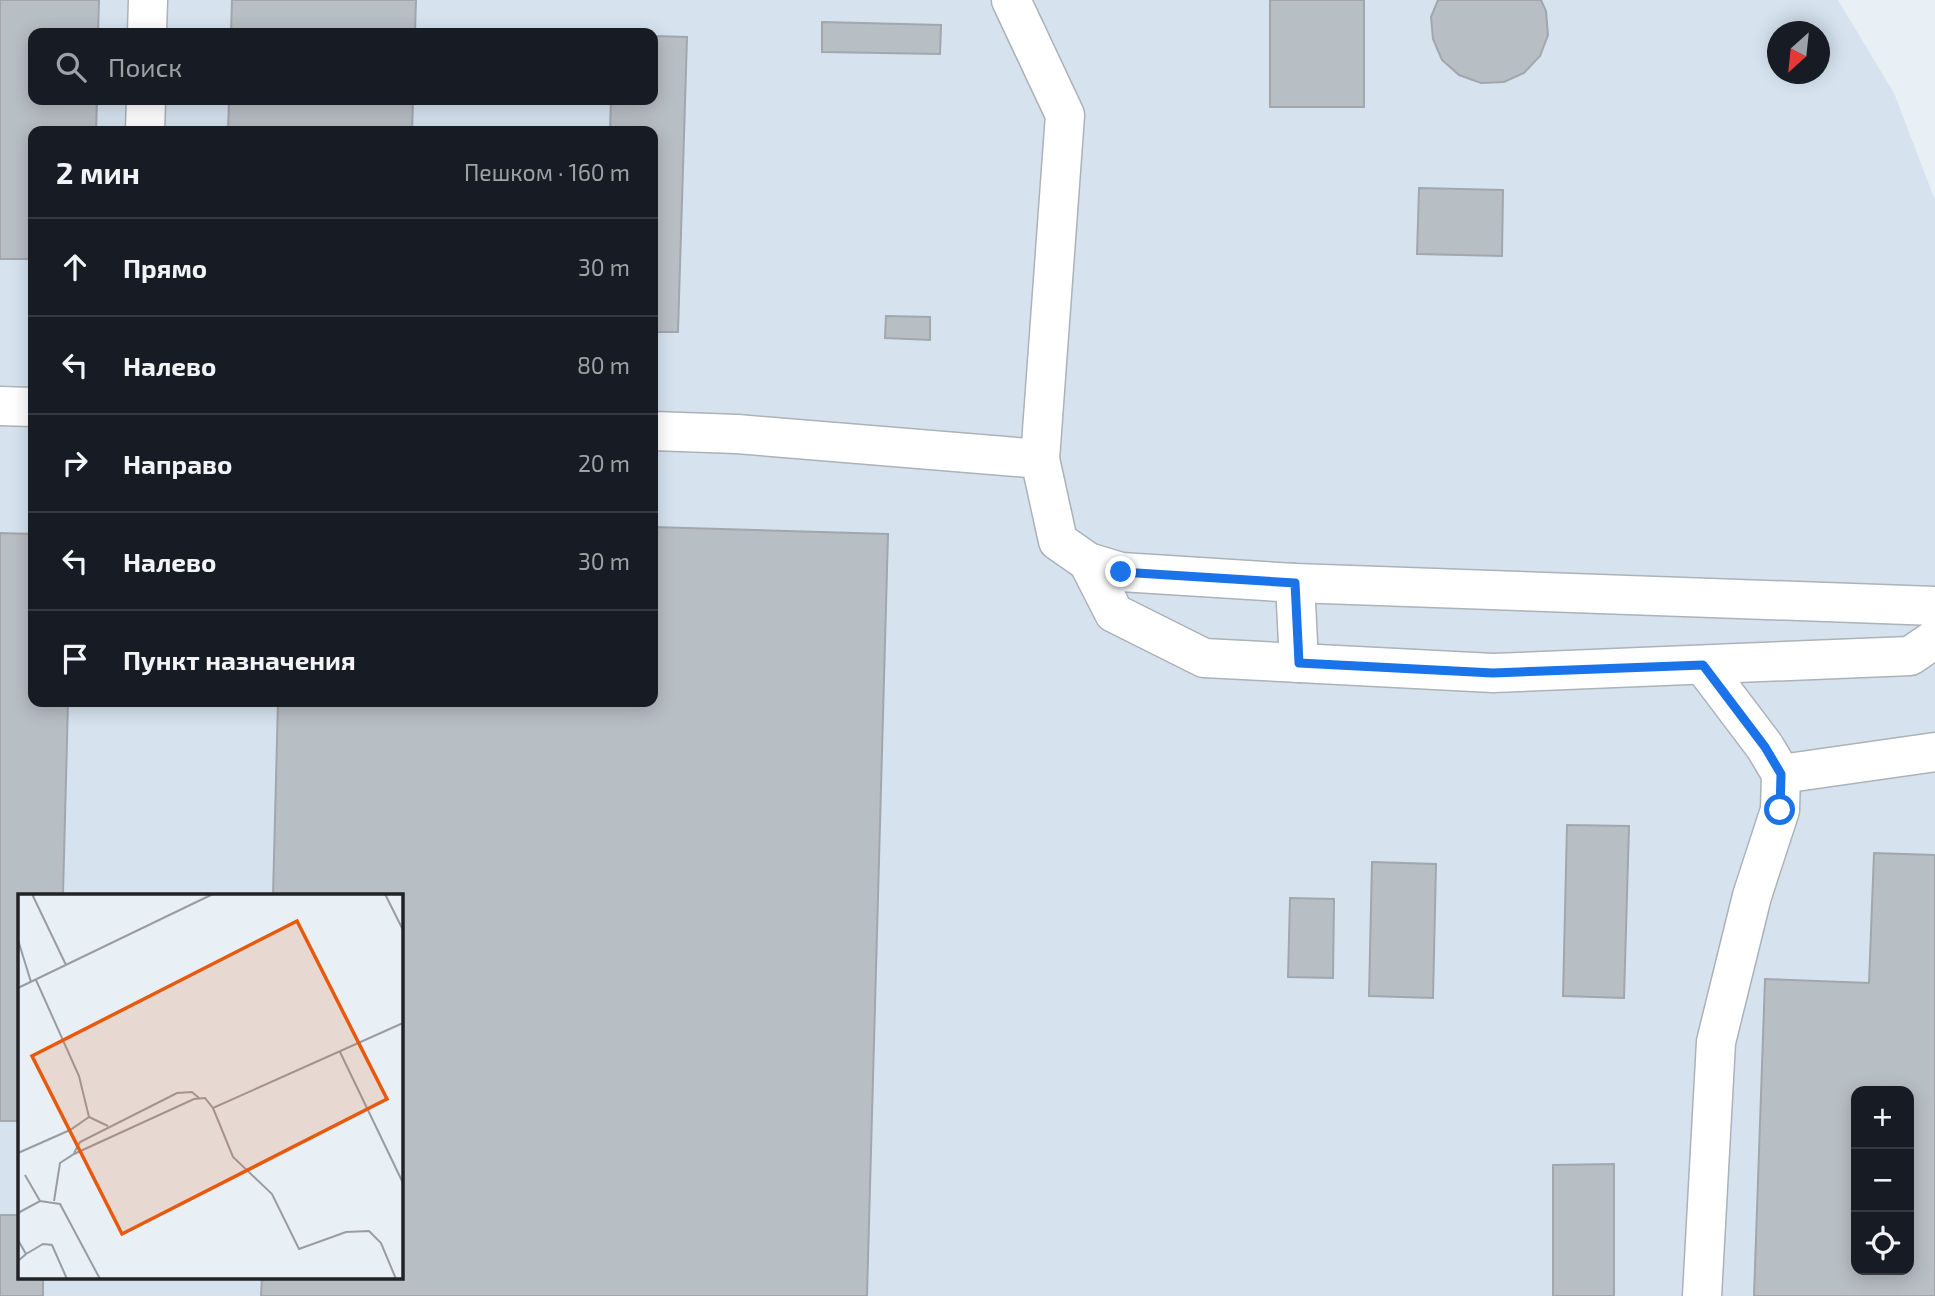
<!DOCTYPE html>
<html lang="ru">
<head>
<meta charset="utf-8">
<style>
	:root { --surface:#171b24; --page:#20242c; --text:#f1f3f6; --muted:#9ea1a6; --line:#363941 }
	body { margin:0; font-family:"Exo 2",sans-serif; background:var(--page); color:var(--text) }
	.controls { position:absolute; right:21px; bottom:21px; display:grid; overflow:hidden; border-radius:14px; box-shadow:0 4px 18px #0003 }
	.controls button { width:63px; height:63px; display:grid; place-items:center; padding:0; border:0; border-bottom:2px solid var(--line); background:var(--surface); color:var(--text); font:35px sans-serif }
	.compass { position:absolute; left:1767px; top:21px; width:63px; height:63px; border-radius:50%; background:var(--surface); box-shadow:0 4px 18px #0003; rotate:207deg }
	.stop { position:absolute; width:21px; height:21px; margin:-16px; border:5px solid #1a73e8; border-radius:50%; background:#fff }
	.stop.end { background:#1a73e8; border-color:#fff; box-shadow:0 2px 7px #0008 }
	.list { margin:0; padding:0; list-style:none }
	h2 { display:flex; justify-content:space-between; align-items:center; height:91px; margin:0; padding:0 28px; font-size:30px }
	h2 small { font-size:23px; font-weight:400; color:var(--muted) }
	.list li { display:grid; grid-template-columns:46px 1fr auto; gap:21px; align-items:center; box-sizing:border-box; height:98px; padding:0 28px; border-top:2px solid var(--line) }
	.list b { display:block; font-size:26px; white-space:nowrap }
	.list em { font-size:23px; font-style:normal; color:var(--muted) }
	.icon { flex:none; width:38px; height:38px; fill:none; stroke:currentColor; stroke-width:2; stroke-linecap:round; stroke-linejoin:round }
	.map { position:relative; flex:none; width:1935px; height:1296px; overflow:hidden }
	.search { position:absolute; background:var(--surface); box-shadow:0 4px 18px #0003; left:28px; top:28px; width:630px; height:77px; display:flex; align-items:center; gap:18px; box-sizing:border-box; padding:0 24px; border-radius:14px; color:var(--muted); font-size:26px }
	.panel { position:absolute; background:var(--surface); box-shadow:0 4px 18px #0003; left:28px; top:126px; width:630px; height:581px; border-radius:14px }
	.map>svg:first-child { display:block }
	.built { fill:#d6e3ef; fill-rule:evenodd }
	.building { fill:#b7bec4; stroke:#a1a7ad; stroke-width:2; fill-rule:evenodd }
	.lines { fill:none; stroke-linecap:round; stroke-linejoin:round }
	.minor-casing { stroke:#abb2b8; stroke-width:41 }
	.minor { stroke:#fff; stroke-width:38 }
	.route { stroke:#1a73e8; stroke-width:9 }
	.inset-road { fill:none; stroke:#989da2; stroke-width:2 }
	.view { fill:#e8590c; fill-opacity:0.15; stroke:#e8590c; stroke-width:3.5 }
	.inset-edge { fill:none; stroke:#212326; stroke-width:3.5 }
</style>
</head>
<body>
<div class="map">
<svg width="1935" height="1296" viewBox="0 0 1935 1296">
	<rect width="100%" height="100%" fill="#e8eff5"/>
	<path class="built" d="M0 0H1838L1894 93 1935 200V1296H0ZM1778 32H1820V74H1778ZM33 33H653V100H33ZM33 131H653V702H33ZM19 895H401V1277H19ZM1856 1091H1909V1270H1856Z"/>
	<g class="building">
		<path d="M0 0H99L98 33H33V100H97L96 131H33V259H0Z"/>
		<path d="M232 0H416L415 33H231Z"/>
		<rect x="1270" y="0" width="94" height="107"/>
		<path d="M1438 0H1541L1546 11 1548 35 1540 56 1524 73 1504 82 1481 83 1459 75 1442 60 1433 39 1431 17Z"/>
		<path d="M822 22 941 25 940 54 822 52Z"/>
		<path d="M653 36 687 37 678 332H653V131H610L611 100H653Z"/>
		<path d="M229 100H413L412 131H228Z"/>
		<path d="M1419 188 1503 190 1502 256 1417 254Z"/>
		<path d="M886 316 930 317V340L885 338Z"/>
		<path d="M653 527 888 534 867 1296H261L262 1277H401V895H273L278 702H653Z"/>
		<path d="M0 533 33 534V702H68L63 895H19V1121H0Z"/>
		<path d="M1567 825 1629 826 1624 998 1563 996Z"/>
		<path d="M1874 853 1935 855V1296H1754L1765 979 1869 983ZM1856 1091H1909V1270H1856Z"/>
		<path d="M1372 862 1436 864 1433 998 1369 996Z"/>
		<path d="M1290 898 1334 899 1333 978 1288 977Z"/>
		<path d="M1614 1164V1296H1553V1165Z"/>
		<path d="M0 1215H19V1277H43V1296H0Z"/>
	</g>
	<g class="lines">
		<g class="minor-casing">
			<g id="minor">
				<path d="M1011 0 1065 115 1040 459"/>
				<path d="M147 33 148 0"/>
				<path d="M145 131 146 100"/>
				<path d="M0 406 33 407"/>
				<path d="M653 431 737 434 1040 459 1058 541 1088 562 1121 572 1295 583 1935 606"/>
				<path d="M1088 562 1114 613 1204 658 1493 673 1910 656 1935 639"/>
				<path d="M1295 583 1299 663"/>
				<path d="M1781 774 1935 752"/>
				<path d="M1702 1296 1716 1042 1752 896 1780 810 1781 774 1765 747 1703 665"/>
			</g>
		</g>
		<use href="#minor" class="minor"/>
	</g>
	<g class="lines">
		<path class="route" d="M1121 572 1295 583 1299 663 1493 673 1703 665 1765 747 1781 774 1780 810"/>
	</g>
	<g transform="translate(18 894)">
		<rect width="385" height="385" fill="#e8eff5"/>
		<path class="inset-road" d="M14 0 48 71M367 0 385 36M0 46 13 88M18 86 61 182 71 223 90 232M0 94 195 0M322 158 385 289M195 214 215 263 254 300 281 355 328 338 351 337 363 349 378 385M0 259 52 236 71 223M56 259 62 248 159 199 174 198 181 204M7 281 22 307M36 307 42 269 56 260 176 205 187 204 195 214 385 129M0 319 22 307 42 310 82 385M0 346 8 360 0 367M8 360 25 350 34 351 49 385"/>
		<path class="view" d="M279 27 369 205 104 340 14 162Z"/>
		<rect width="385" height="385" class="inset-edge"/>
	</g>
</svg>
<div class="controls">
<button>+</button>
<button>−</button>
<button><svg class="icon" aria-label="locate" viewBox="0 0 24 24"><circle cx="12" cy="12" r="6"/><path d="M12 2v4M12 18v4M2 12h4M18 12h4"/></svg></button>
</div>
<svg class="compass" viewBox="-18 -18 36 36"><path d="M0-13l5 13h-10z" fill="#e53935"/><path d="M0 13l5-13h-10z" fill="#9ea1a6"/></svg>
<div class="stop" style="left:1780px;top:810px"></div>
<div class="stop end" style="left:1121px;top:572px"></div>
<div class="search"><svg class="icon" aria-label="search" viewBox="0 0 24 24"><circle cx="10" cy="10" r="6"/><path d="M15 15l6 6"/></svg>Поиск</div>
<section class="panel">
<h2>2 мин<small>Пешком · 160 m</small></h2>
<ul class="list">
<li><svg class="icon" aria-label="ahead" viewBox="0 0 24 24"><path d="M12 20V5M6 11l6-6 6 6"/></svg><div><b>Прямо</b></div><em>30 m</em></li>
<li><svg class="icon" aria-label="left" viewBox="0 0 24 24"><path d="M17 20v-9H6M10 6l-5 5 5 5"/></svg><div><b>Налево</b></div><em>80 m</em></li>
<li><svg class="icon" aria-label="right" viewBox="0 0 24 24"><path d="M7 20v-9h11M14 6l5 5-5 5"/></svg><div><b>Направо</b></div><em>20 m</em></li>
<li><svg class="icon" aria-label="left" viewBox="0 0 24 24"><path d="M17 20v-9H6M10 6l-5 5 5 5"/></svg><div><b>Налево</b></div><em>30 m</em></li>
<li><svg class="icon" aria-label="arrive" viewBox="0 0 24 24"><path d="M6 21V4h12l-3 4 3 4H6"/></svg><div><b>Пункт назначения</b></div></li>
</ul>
</section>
</div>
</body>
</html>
